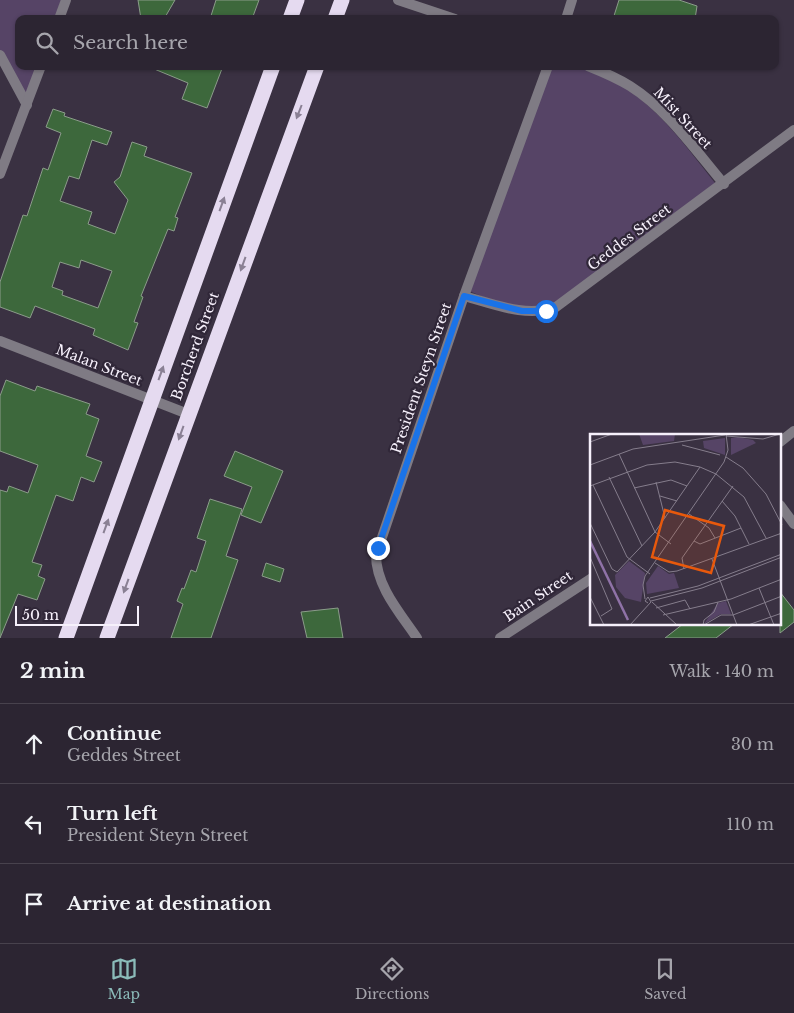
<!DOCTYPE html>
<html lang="en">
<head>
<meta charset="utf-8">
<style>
	:root { --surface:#2c2532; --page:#38313e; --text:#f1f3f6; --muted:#a6a5ac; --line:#48424d; --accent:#8bbbb9 }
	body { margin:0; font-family:"Libre Baskerville",serif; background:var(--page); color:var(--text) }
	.scale { position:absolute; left:15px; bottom:12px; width:124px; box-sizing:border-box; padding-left:5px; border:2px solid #f6f0fb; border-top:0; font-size:14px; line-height:18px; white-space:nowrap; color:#f6f0fb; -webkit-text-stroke:4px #302738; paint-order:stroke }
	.stop { position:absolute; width:15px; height:15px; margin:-11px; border:4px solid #1a73e8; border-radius:50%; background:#fff }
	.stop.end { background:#1a73e8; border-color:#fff; box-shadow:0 1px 5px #0008 }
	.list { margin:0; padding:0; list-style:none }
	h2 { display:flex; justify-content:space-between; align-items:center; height:65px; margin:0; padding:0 20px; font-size:21px }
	h2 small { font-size:16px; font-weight:400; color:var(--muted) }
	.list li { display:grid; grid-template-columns:32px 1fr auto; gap:15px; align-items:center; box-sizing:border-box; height:80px; padding:0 20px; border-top:1px solid var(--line) }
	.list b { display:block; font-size:19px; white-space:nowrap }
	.list p { margin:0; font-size:16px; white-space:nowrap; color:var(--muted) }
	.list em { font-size:16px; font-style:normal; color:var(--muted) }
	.icon { flex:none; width:28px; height:28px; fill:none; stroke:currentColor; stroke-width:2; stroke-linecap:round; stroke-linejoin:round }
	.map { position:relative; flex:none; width:794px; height:638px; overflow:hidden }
	.search { position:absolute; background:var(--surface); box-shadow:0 1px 4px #0004; left:15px; right:15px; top:15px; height:55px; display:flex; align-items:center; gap:12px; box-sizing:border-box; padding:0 18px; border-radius:10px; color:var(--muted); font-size:19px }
	.sheet { height:305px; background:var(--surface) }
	nav { display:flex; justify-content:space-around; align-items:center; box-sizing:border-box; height:70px; border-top:1px solid var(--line); background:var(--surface); font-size:14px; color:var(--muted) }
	nav a { display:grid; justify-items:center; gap:2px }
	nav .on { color:var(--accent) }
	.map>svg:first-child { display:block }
	.green { fill:#564466 }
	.building { fill:#3d683c; stroke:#8b9c8a; fill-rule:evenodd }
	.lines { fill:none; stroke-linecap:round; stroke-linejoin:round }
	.street { stroke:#7f7b84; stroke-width:10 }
	.highway { stroke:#e5daf0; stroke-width:15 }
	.oneway { fill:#8a8094 }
	.route { stroke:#1a73e8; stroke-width:6 }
	.labels { text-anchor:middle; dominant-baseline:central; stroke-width:4.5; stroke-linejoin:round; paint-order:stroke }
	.street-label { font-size:14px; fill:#f6f0fb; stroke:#302738 }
	.inset-river { fill:none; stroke:#8f72a7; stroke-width:2.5 }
	.inset-road { fill:none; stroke:#857d8c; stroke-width:1 }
	.view { fill:#e8590c; fill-opacity:0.15; stroke:#e8590c; stroke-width:2.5 }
	.inset-edge { fill:none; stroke:#f6f0fb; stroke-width:2.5 }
</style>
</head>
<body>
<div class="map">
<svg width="794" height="638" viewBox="0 0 794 638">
	<rect width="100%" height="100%" fill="#3a3142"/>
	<g class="green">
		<path d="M0 0H61L55 19H19V66H38L26 99 0 52Z"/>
		<path d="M551 66C559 66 570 65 578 67 643 83 679 138 719 188L560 308 542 316 523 313 469 291Z"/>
	</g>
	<g class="building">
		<path d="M138 0H175L164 19H141Z"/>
		<path d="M216 0H259L252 19H210Z"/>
		<path d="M619 0H679L697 6 695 19H613Z"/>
		<path d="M147 66H223L207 108 182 99 188 83Z"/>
		<path d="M53 109 65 113 64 116 112 132 107 145 92 140 79 179 69 176 60 201 92 212 88 224 115 234 128 200 114 182 120 177 132 142 147 147 144 156 192 173 175 217 178 218 174 231 168 229 141 296 143 297 134 322 138 323 128 350 93 335 95 329 35 306 30 318 0 307V282L23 215 27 216 43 168 48 170 61 133 46 127ZM81 260 112 271 98 308 62 295 63 291 52 287 60 262 79 268Z"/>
		<path d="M6 380 35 391 37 386 90 404 86 414 99 419 86 456 102 462 94 482 81 477 73 501 56 495 32 562 42 565 38 576 45 579 37 600 18 594 0 638V490L7 492 9 486 28 493 38 465 0 451V396Z"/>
		<path d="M235 451 283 471 261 523 241 515 252 487 224 476Z"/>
		<path d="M210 499 242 509 226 556 238 560 211 638H171L183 604 177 601 182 588 184 589 191 570 196 572 206 541 197 538Z"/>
		<path d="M266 563 284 569 280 582 262 576Z"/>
		<path d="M780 592 794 610V622L780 633Z"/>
		<path d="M338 608 343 638H307L301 612Z"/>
		<path d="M683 624H734L716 638H665Z"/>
	</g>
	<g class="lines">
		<g class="street">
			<path d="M398 0 455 19"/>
			<path d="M59 19 66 0"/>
			<path d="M566 19 572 0"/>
			<path d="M0 55 27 105"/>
			<path d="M588 66C603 72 617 78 630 86 668 110 695 150 724 184"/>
			<path d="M0 174 41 66"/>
			<path d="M464 296C494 304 526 318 556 307L794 130"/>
			<path d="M0 341 188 414"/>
			<path d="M780 442 794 431"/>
			<path d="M780 505 794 524"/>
			<path d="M417 638C400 613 376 586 376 555L464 296 548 66"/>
			<path d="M500 638 592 578"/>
		</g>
		<g class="highway">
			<path d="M290 19 297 0"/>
			<path d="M335 19 342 0"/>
			<path d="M66 638 273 66"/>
			<path d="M107 638 317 66"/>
		</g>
	</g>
	<defs><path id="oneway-solid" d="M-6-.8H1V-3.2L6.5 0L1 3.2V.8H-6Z" transform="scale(1.25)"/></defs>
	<g class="oneway">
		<use href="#oneway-solid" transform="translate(299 112) rotate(111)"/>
		<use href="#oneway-solid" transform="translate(222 204) rotate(-70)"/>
		<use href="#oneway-solid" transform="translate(243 264) rotate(110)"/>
		<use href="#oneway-solid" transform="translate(161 373) rotate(-70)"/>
		<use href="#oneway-solid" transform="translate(181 433) rotate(110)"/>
		<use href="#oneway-solid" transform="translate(106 526) rotate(-70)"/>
		<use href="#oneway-solid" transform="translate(126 586) rotate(110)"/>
	</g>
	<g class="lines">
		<path class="route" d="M378 548 464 296 522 311H546"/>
	</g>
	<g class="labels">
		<g class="street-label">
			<text transform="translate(683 118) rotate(47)">Mist Street</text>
			<text transform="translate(629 237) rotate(-37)">Geddes Street</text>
			<text transform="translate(195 346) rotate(-70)">Borcherd Street</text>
			<text transform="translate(99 365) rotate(21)">Malan Street</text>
			<text transform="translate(421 378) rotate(-71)">President Steyn Street</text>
			<text transform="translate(538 596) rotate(-34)">Bain Street</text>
		</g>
	</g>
	<g transform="translate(590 434)">
		<rect width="191" height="191" fill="#3a3142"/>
		<path d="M49 0H85L84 7 53 11ZM148 3 163 6 166 9 141 21V4ZM135 4V21L114 14 113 7ZM39 127 55 139 51 168 35 164 26 153 25 141ZM68 132 79 140 84 139 89 154 57 160 56 149ZM136 167 141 180H131L114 190 128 169Z" fill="#564466"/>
		<path class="inset-river" d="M0 107 38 186"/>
		<path class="inset-road" d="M136 2 173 5 190 0M0 8 22 0M92 11 130 21M29 20 65 98 81 110M136 23 153 34 176 60 192 91M0 31 43 15 135 1M19 43 52 112M66 48 75 84M3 51 37 123 60 140M0 52 57 31 85 28 110 33 126 40 154 63 176 104M44 54 81 46 97 52M70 62 87 67M132 67 145 82 159 110M99 80 119 94 125 104M0 89 22 135 27 138 65 98 110 33M104 107 110 110 151 94M0 123 22 175 11 182M122 125 147 191M65 129 79 138 87 137 192 99M94 135 92 124 143 52M169 154 184 191M0 163 14 191M60 164 108 152 192 120M55 165 53 151 55 142 134 28 138 16 136 0M61 167 112 154 192 123M62 168 87 191M66 174 95 166 100 175M73 181 141 165 192 145M40 191 61 168 58 163 55 167 58 169M113 191 114 186 124 178 128 168M114 191 131 181H143L192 162M158 191 192 179"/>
		<path class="view" d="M75 76 134 92 121 139 62 123Z"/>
		<rect width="191" height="191" class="inset-edge"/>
	</g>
</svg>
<div class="scale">50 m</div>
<div class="stop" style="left:546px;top:311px"></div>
<div class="stop end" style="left:378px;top:548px"></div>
<div class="search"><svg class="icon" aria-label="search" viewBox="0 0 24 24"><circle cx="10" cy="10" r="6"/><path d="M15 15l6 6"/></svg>Search here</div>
</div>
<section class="sheet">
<h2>2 min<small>Walk · 140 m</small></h2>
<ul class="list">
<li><svg class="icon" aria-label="ahead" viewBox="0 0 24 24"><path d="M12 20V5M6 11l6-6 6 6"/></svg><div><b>Continue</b><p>Geddes Street</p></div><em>30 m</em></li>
<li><svg class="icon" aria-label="left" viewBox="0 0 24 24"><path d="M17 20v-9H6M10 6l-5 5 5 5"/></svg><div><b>Turn left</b><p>President Steyn Street</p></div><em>110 m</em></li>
<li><svg class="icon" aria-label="arrive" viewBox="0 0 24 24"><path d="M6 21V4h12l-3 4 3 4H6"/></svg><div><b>Arrive at destination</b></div></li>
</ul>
</section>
<nav>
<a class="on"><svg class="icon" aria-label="map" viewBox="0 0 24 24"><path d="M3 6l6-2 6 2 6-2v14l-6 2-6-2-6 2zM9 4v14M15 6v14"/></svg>Map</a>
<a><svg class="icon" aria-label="directions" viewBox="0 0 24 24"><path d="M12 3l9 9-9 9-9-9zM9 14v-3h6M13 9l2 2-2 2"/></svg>Directions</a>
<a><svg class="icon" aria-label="saved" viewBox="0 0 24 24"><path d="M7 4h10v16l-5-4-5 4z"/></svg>Saved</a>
</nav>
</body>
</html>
